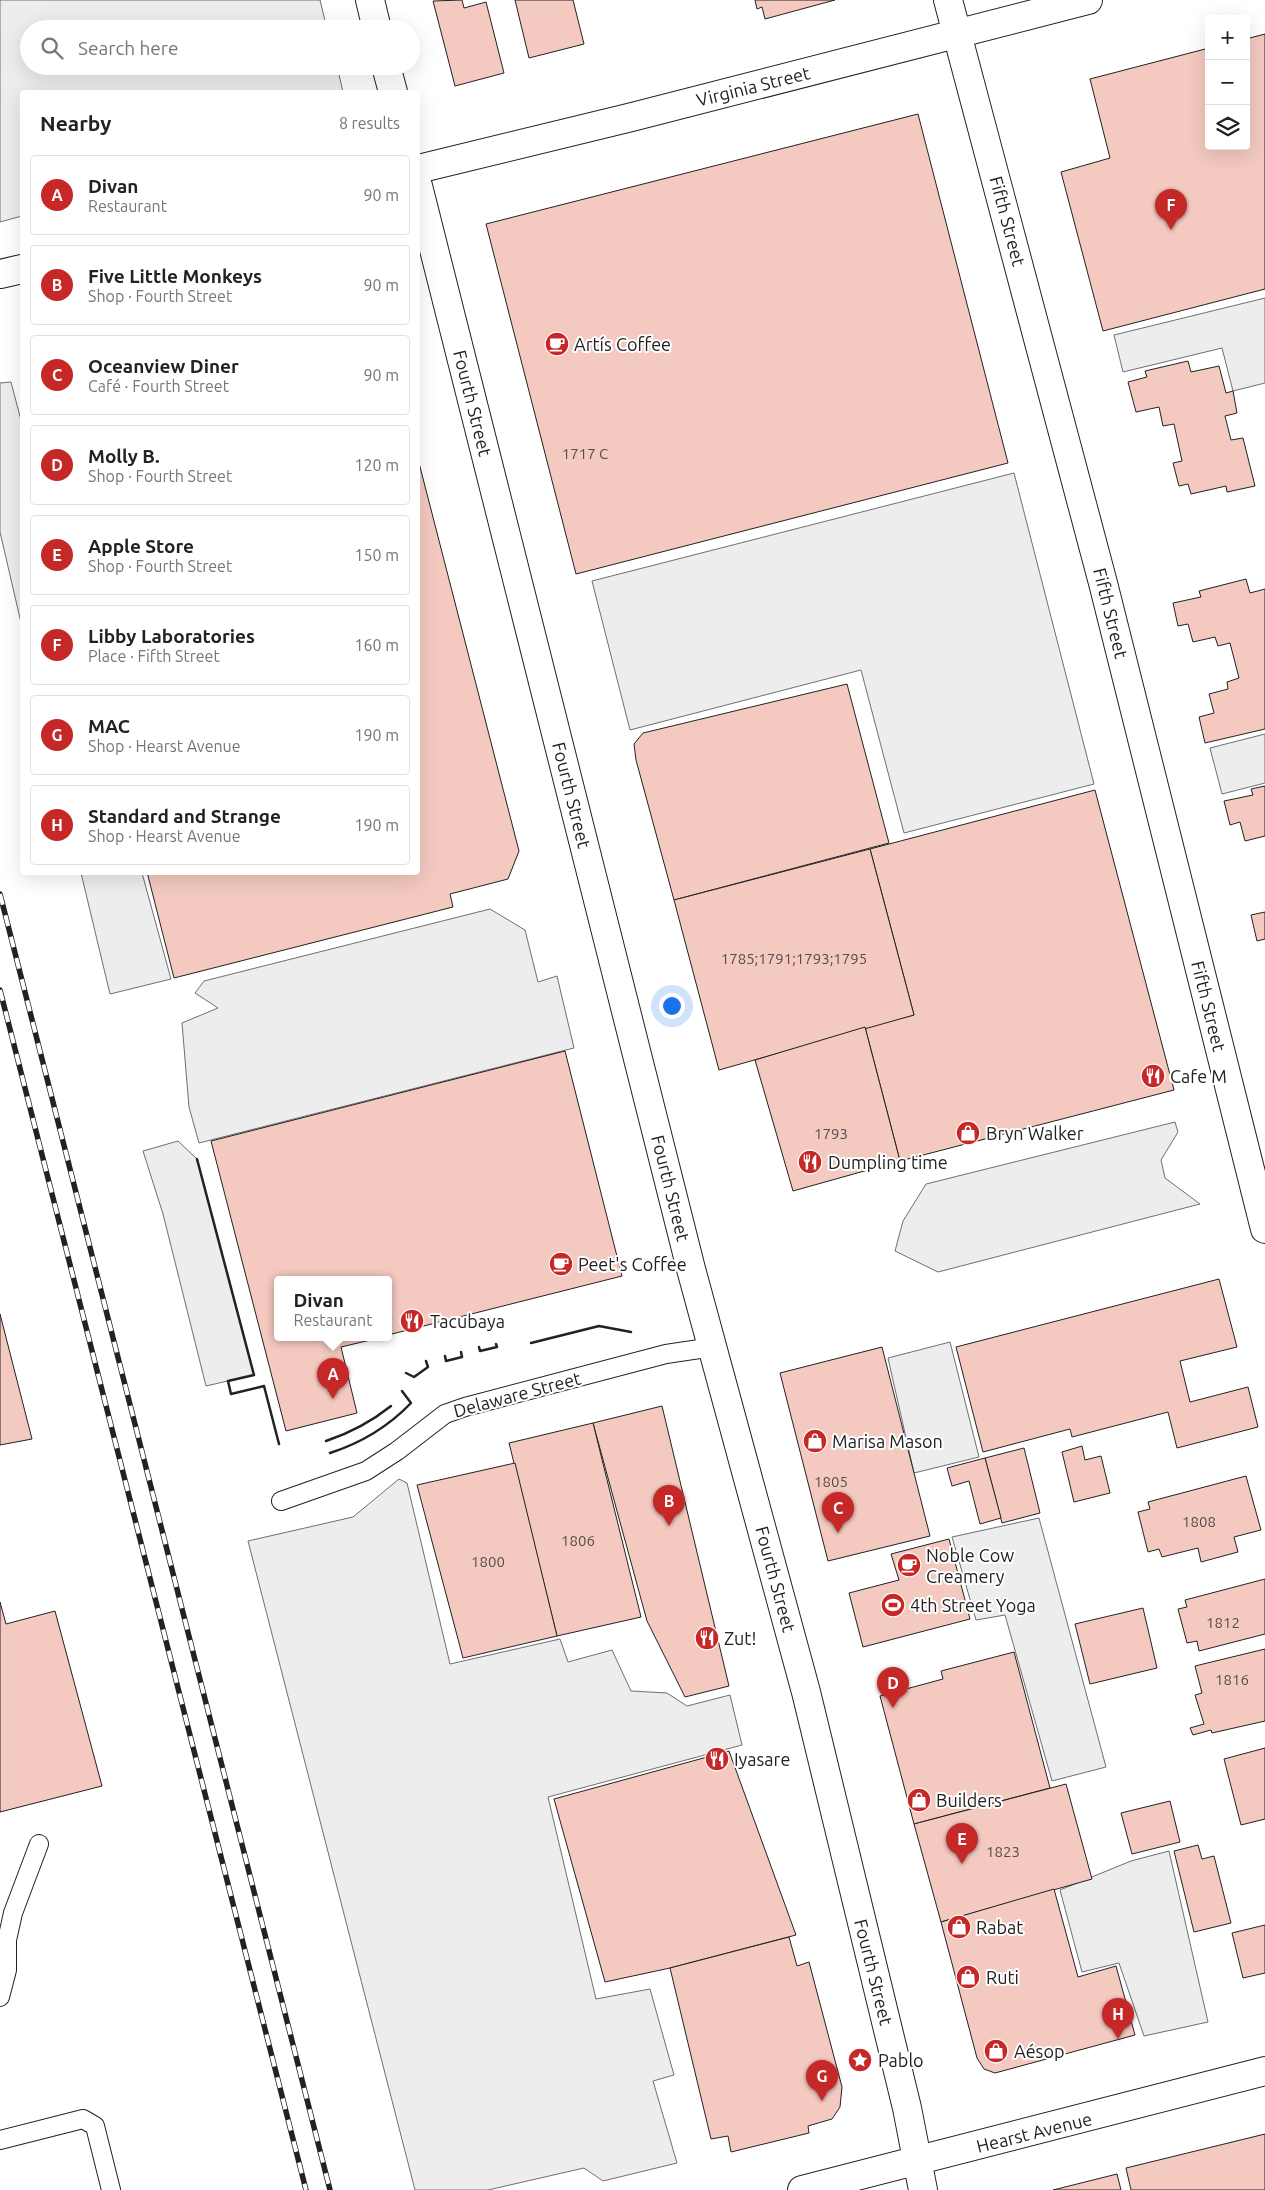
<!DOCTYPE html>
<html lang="en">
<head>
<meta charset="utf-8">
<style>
	:root { --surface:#fff; --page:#f6f6f6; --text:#222; --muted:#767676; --line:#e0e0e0; --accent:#c62828 }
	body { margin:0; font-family:Ubuntu,sans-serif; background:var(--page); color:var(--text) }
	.controls { position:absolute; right:15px; top:15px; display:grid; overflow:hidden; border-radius:5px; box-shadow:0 5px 20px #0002 }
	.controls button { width:45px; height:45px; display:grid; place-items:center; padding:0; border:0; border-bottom:1px solid var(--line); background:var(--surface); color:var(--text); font:25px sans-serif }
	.you { position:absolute; left:671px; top:1005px; width:18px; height:18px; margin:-12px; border:4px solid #fff; border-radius:50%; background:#1a73e8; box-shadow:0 0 0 8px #1a73e833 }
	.badge { display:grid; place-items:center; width:32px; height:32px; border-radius:50%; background:var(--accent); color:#fff; font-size:16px; font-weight:700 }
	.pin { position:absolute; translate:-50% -41px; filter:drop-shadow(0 1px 2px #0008) }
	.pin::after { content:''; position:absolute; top:26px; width:18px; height:15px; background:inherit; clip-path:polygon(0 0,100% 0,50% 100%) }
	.popup { position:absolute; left:274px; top:1276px; width:118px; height:65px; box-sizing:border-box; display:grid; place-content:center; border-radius:5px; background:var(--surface); filter:drop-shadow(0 1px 4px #0005); font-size:16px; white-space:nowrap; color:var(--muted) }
	.popup b { font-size:19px; color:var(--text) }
	.popup::after { content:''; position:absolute; left:50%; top:100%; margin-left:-10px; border:10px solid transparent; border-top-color:var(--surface) }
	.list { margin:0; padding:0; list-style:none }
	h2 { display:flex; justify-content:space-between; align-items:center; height:65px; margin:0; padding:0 20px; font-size:21px }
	h2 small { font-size:16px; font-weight:400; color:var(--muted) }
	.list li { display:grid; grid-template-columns:32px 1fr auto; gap:15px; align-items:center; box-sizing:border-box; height:80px; margin:0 10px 10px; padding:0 10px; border:1px solid var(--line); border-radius:5px }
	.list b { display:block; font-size:19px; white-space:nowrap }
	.list p { margin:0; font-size:16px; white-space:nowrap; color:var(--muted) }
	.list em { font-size:16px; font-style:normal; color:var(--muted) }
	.icon { flex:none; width:28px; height:28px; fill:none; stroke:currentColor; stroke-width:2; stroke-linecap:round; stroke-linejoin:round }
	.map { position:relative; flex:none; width:1265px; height:2190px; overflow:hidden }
	.search { position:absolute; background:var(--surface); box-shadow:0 5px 20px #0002; left:20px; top:20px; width:400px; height:55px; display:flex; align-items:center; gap:12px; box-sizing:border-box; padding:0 18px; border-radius:28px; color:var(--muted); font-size:19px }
	.panel { position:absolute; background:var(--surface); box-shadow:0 5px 20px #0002; left:20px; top:90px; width:400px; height:785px; border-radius:5px }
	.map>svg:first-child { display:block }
	.parking { fill:#ededed; stroke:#6f6f6f }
	.building { fill:#f3c9c0; stroke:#222 }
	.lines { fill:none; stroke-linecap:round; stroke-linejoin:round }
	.service-casing { stroke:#222; stroke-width:20 }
	.minor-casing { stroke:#222; stroke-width:30 }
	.tertiary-casing { stroke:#222; stroke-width:30 }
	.service { stroke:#fff; stroke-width:18 }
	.minor { stroke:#fff; stroke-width:28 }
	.tertiary { stroke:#fff; stroke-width:28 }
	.rail-casing { stroke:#222; stroke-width:5.5 }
	.rail { stroke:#fff; stroke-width:4; stroke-dasharray:11; stroke-linecap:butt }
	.wall { stroke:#222; stroke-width:2.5 }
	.labels { text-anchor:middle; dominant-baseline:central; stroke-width:4; stroke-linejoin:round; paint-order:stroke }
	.number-label { font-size:15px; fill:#564c4a }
	.street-label { font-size:18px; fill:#222; stroke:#fff }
	.poi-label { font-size:18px; fill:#222; stroke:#fff; text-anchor:start }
</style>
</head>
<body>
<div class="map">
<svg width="1265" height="2190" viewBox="0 0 1265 2190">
	<rect width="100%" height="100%" fill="#fff"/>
	<g class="parking">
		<path d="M0 0H320L327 29H29V66H337L343 92H22V216L0 222Z"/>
		<path d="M1265 298V383L1233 391 1222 348 1123 372 1114 335Z"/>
		<path d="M11 382 22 424V627L0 532V383Z"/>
		<path d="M1014 473 1094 784 904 833 861 670 630 730 592 581Z"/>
		<path d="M1265 734V783L1222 794 1210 748Z"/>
		<path d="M81 873H142L171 979 110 994Z"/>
		<path d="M490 909 525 930 538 982 557 976 574 1048 199 1143 189 1107 182 1023 218 1008 195 993 204 981Z"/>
		<path d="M1175 1122 1178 1132 1161 1160 1165 1178 1200 1204 938 1272 895 1251 903 1221 926 1184Z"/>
		<path d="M178 1141 197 1159 254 1375 206 1386 163 1214 143 1151Z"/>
		<path d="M950 1342 979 1457 914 1473 888 1358Z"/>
		<path d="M399 1479 407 1483 450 1664 560 1639 568 1662 612 1650 631 1691 667 1693 687 1706 730 1695 742 1745 548 1797 596 1999 650 1989 674 2075 653 2081 677 2163 603 2181 584 2168 488 2190H415L248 1541 353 1517Z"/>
		<path d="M1039 1518 1106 1767 1052 1781 1005 1615 976 1620 952 1537Z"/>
		<path d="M1169 1851 1208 2022 1144 2036 1119 1963 1082 1972 1060 1890 1131 1861Z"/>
	</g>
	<g class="building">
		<path d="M462 0 464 8 486 2 504 73 455 86 433 1Z"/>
		<path d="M515 0H573L584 44 529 58Z"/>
		<path d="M755 0H835L765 19 762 7 757 9Z"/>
		<path d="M1265 34V289L1103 331 1061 172 1110 158 1090 79 1209 48V146H1246V39Z"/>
		<path d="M918 114 1008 463 576 574 486 224Z"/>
		<path d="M1188 361 1191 372 1219 366 1226 393 1233 391 1237 413 1225 416 1231 440 1243 438 1255 486 1227 492 1226 486 1191 494 1188 484 1179 486 1173 463 1182 461 1174 424 1163 426 1159 407 1136 412 1128 382 1147 377 1145 371Z"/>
		<path d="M418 459 519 851 508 879 450 894 453 907 174 978 147 872H418Z"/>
		<path d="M1246 579 1250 593 1265 589V729L1205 743 1199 717 1214 713 1209 694 1228 689 1227 682 1239 678 1230 643 1218 646 1215 637 1193 642 1188 624 1178 626 1173 603 1201 597 1199 591Z"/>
		<path d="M847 684 889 843 674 900 636 760 634 744 643 733Z"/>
		<path d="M1265 786V836L1245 841 1240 822 1230 825 1224 801 1253 795 1251 789Z"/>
		<path d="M1095 790 1174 1090 900 1161 865 1027 914 1015 870 849Z"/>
		<path d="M870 849 914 1015 719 1070 674 900Z"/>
		<path d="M1265 912V939L1257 941 1251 915Z"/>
		<path d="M865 1027 900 1161 793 1191 755 1060Z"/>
		<path d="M565 1051 622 1276 388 1335V1280H278V1338H379L341 1347 357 1413 286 1431 211 1141Z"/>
		<path d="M1219 1279 1237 1347 1180 1361 1190 1402 1248 1387 1258 1427 1177 1448 1168 1412 1072 1437 1070 1429 983 1452 956 1347Z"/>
		<path d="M0 1314 32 1439 0 1445Z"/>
		<path d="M882 1347 930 1536 828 1561 780 1373Z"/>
		<path d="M662 1406 729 1686 685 1697 647 1621 593 1423Z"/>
		<path d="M593 1423 641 1617 557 1636 509 1443Z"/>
		<path d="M1082 1446 1085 1460 1101 1456 1110 1493 1074 1502 1062 1452Z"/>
		<path d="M1024 1448 1040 1513 1002 1523 985 1458Z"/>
		<path d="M985 1458 1001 1518 980 1524 969 1481 952 1486 947 1468Z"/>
		<path d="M515 1463 557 1636 463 1658 417 1485Z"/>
		<path d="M1246 1476 1261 1530 1234 1537 1238 1552 1201 1562 1198 1548 1162 1557 1159 1549 1148 1552 1138 1512 1150 1509 1148 1502Z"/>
		<path d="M949 1539 970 1619 863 1647 849 1593 899 1580 891 1554Z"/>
		<path d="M1265 1579V1634L1199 1651 1197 1641 1187 1643 1178 1609 1187 1607 1185 1600Z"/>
		<path d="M0 1602 6 1624 55 1611 102 1786 0 1812Z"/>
		<path d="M1143 1608 1157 1668 1090 1684 1075 1624Z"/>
		<path d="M1265 1649V1721L1212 1733 1211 1730 1193 1735 1190 1728 1204 1724 1195 1695 1202 1693 1195 1666Z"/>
		<path d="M1014 1652 1050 1788 914 1824 880 1696 943 1679 941 1671Z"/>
		<path d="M1265 1748V1819L1241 1825 1224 1759Z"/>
		<path d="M729 1751 796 1935 670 1968 605 1982 554 1799Z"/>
		<path d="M1066 1784 1092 1879 941 1922 914 1824Z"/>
		<path d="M1170 1801 1180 1842 1132 1854 1121 1813Z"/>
		<path d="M1198 1845 1202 1859 1214 1856 1231 1923 1194 1932 1174 1851Z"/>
		<path d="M1054 1889 1078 1977 1116 1966 1135 2035 995 2073 984 2069 977 2058 941 1922Z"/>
		<path d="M1265 1925V1973L1243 1978 1232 1933Z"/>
		<path d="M789 1937 797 1966 809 1962 842 2087 840 2107 832 2119 808 2126 809 2133 731 2152 728 2136 711 2139 670 1968Z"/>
		<path d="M1265 2134V2190H1131L1126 2168Z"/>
		<path d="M1117 2174 1121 2190H1053Z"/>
	</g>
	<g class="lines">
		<g class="service-casing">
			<g id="service">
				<path d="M281 1501 366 1471 397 1451 445 1414 465 1407 666 1354 713 1347"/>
				<path d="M0 1997 7 1970V1940L13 1913 39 1844"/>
				<path d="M0 2140 83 2119 95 2126 111 2190"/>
			</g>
		</g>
		<g class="minor-casing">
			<g id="minor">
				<path d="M370 0 377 29"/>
				<path d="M948 0 1103 583 1265 1229"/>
				<path d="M386 66 393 92"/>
				<path d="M418 169 632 117 1088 0"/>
				<path d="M418 186 691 1269 806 1692 907 2108 923 2190"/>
				<path d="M0 274 22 269"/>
			</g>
		</g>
		<g class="tertiary-casing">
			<path id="tertiary" d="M802 2190 1265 2071"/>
		</g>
		<use href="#service" class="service"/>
		<use href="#minor" class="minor"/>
		<use href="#tertiary" class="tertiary"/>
		<g class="rail-casing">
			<g id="rail">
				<path d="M0 894 330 2190"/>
				<path d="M0 990 306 2190"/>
			</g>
		</g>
		<use href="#rail" class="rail"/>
		<g class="wall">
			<path d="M197 1159 254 1375 228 1381 231 1394 264 1386 279 1444"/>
			<path d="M531 1343 599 1326 631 1332"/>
			<path d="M479 1347 480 1351 497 1347 496 1344"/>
			<path d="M445 1356 446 1361 462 1357 461 1352"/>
			<path d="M406 1373 414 1377 428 1367 426 1361"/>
			<path d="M326 1441C350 1433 371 1422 391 1406"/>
			<path d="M330 1453C361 1443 388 1427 411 1403L402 1391"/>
		</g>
	</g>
	<defs>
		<g id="cafe-disc" transform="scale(1.25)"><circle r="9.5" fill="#c62828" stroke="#fff"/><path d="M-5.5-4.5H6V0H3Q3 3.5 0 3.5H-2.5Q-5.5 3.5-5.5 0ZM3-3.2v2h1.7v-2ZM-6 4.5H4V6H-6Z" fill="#fff"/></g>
		<g id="restaurant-disc" transform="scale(1.25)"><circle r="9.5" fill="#c62828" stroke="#fff"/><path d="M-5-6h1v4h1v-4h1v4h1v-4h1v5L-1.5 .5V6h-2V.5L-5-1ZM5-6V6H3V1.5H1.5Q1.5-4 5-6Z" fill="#fff"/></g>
		<g id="shop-disc" transform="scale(1.25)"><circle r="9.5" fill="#c62828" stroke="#fff"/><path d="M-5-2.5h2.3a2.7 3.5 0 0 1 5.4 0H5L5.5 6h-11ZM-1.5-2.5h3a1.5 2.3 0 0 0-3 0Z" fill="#fff"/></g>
		<g id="stadium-disc" transform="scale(1.25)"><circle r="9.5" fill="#c62828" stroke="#fff"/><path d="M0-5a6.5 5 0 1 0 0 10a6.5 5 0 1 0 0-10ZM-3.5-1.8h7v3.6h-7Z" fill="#fff"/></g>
		<g id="sight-disc" transform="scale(1.25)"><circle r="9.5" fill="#c62828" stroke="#fff"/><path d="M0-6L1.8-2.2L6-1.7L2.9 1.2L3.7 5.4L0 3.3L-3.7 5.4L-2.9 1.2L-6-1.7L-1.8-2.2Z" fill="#fff"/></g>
	</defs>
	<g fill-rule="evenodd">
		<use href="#cafe-disc" x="557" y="344"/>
		<use href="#restaurant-disc" x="1153" y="1076"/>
		<use href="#shop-disc" x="968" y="1133"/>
		<use href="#restaurant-disc" x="810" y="1162"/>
		<use href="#cafe-disc" x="561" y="1264"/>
		<use href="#restaurant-disc" x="412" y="1321"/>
		<use href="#shop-disc" x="815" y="1441"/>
		<use href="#cafe-disc" x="909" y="1565"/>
		<use href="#stadium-disc" x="893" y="1605"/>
		<use href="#restaurant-disc" x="707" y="1638"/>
		<use href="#restaurant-disc" x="717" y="1759"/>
		<use href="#shop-disc" x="919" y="1800"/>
		<use href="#shop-disc" x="959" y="1927"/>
		<use href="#shop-disc" x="968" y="1977"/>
		<use href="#shop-disc" x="996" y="2051"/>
		<use href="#sight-disc" x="860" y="2060"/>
	</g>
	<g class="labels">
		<g class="number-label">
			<text x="585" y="453">1717 C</text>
			<text x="794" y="958">1785;1791;1793;1795</text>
			<text x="831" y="1133">1793</text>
			<text x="831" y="1481">1805</text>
			<text x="1199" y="1521">1808</text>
			<text x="578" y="1540">1806</text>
			<text x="488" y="1561">1800</text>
			<text x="1223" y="1622">1812</text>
			<text x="1232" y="1679">1816</text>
			<text x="1003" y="1851">1823</text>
		</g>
		<g class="street-label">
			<text transform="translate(753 86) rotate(-14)">Virginia Street</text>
			<text transform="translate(1008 221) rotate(75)">Fifth Street</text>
			<text transform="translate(473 403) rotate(76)">Fourth Street</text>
			<text transform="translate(1111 613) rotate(76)">Fifth Street</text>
			<text transform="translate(572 795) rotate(76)">Fourth Street</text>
			<text transform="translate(1209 1006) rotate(76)">Fifth Street</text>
			<text transform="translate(671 1188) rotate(76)">Fourth Street</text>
			<text transform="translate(517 1394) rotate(-15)">Delaware Street</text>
			<text transform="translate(776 1579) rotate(75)">Fourth Street</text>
			<text transform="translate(874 1972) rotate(76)">Fourth Street</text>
			<text transform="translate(1034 2132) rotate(-14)">Hearst Avenue</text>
		</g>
		<g class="poi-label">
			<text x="574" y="344">Artís Coffee</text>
			<text x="1170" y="1076">Cafe M</text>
			<text x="986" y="1133">Bryn Walker</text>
			<text x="828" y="1162">Dumpling time</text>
			<text x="578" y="1264">Peet's Coffee</text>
			<text x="430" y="1321">Tacubaya</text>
			<text x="832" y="1441">Marisa Mason</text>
			<text x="926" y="1555">Noble Cow<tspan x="926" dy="21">Creamery</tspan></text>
			<text x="910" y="1605">4th Street Yoga</text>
			<text x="724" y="1638">Zut!</text>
			<text x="734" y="1759">Iyasare</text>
			<text x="936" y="1800">Builders</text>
			<text x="976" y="1927">Rabat</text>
			<text x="986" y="1977">Ruti</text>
			<text x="1014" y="2051">Aésop</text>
			<text x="878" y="2060">Pablo</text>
		</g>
	</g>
</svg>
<div class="controls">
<button>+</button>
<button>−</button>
<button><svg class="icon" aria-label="layers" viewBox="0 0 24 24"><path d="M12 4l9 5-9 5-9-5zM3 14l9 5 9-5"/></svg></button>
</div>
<div class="you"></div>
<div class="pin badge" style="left:333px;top:1399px">A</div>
<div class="popup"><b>Divan</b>Restaurant</div>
<div class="pin badge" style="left:669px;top:1526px">B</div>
<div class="pin badge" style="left:838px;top:1533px">C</div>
<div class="pin badge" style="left:893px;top:1708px">D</div>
<div class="pin badge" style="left:962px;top:1864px">E</div>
<div class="pin badge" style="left:1171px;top:230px">F</div>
<div class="pin badge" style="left:822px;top:2101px">G</div>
<div class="pin badge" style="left:1118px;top:2039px">H</div>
<div class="search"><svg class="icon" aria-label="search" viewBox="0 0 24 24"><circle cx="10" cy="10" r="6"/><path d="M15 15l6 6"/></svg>Search here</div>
<section class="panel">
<h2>Nearby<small>8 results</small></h2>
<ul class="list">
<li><span class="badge">A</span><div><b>Divan</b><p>Restaurant</p></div><em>90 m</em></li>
<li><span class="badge">B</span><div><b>Five Little Monkeys</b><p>Shop · Fourth Street</p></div><em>90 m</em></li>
<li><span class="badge">C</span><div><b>Oceanview Diner</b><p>Café · Fourth Street</p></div><em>90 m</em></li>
<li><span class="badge">D</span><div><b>Molly B.</b><p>Shop · Fourth Street</p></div><em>120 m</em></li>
<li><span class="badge">E</span><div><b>Apple Store</b><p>Shop · Fourth Street</p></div><em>150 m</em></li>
<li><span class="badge">F</span><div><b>Libby Laboratories</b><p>Place · Fifth Street</p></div><em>160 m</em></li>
<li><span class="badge">G</span><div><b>MAC</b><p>Shop · Hearst Avenue</p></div><em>190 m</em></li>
<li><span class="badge">H</span><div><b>Standard and Strange</b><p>Shop · Hearst Avenue</p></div><em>190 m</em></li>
</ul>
</section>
</div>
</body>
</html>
